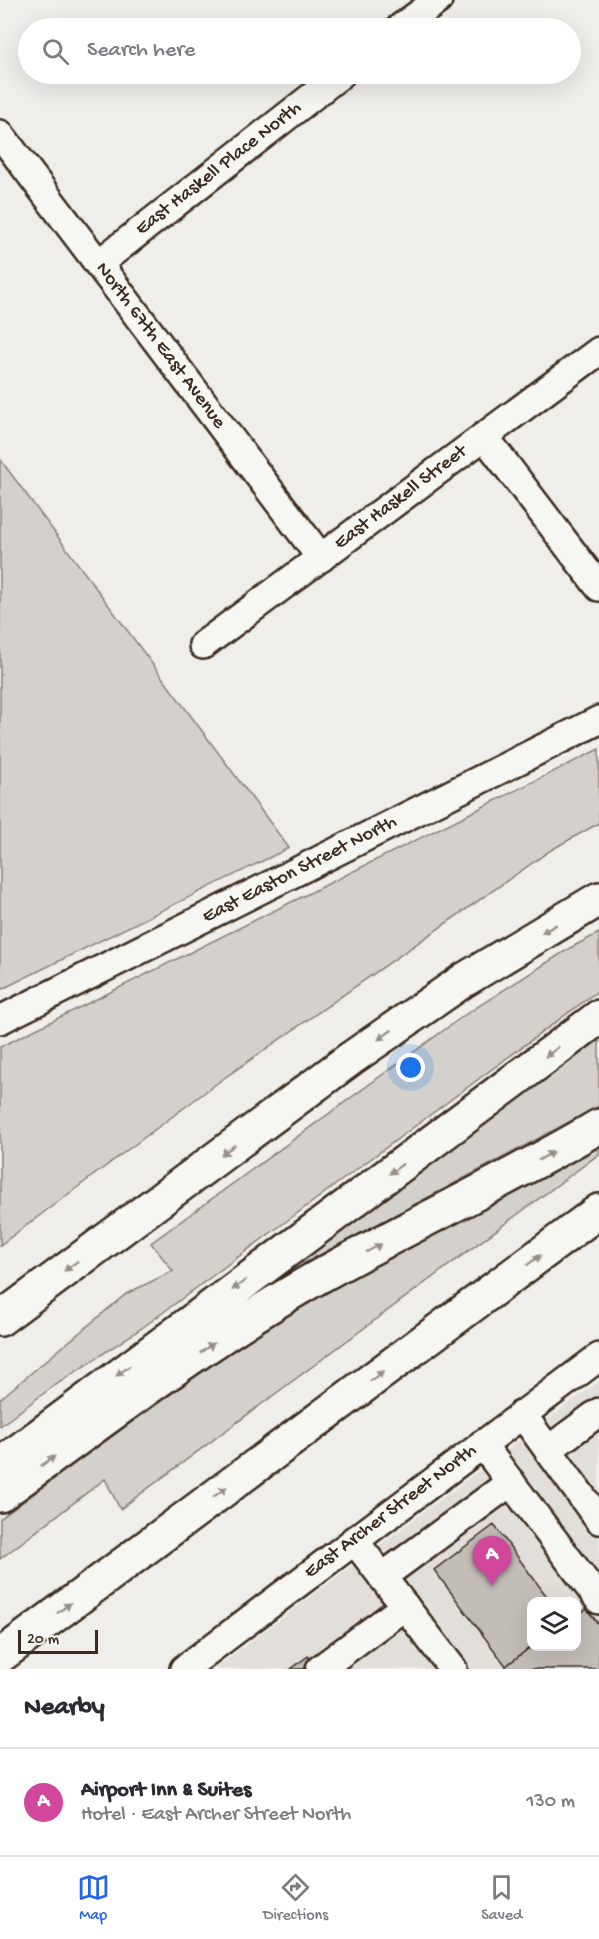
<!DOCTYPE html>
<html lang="en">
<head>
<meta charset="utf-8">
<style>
	:root { --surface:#fff; --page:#f2f2f3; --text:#2b2b33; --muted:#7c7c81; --line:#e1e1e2; --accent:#2563eb }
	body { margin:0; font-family:"Gochi Hand",sans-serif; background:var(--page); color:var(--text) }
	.controls { position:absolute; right:18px; bottom:18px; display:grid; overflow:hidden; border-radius:12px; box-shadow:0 6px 24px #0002 }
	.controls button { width:54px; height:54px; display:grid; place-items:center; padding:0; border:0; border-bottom:2px solid var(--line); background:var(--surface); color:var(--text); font:30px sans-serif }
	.scale { position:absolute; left:18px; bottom:15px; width:80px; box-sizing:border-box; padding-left:6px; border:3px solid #3b2a1e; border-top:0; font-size:16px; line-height:21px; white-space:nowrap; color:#3b2a1e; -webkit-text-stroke:4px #f6f6f2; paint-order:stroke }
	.you { position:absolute; left:411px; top:1068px; width:21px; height:21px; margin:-15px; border:4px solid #fff; border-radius:50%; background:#1a73e8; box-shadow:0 0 0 9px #1a73e833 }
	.badge { display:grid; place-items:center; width:39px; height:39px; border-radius:50%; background:var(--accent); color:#fff; font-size:20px; font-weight:700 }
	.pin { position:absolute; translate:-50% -50px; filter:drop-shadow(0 2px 3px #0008) }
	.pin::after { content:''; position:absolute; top:32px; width:21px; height:18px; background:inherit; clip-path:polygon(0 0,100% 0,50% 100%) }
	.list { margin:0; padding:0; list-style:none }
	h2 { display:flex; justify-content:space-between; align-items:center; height:78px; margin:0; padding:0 24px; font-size:26px }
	h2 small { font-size:20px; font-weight:400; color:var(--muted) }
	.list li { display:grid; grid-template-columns:39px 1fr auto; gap:18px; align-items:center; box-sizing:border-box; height:108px; padding:0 24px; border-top:2px solid var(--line) }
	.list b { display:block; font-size:22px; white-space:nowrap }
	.list p { margin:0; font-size:20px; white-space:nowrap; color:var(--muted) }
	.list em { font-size:20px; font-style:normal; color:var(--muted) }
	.icon { flex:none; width:33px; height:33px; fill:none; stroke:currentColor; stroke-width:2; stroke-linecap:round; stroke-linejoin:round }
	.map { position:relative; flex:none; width:599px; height:1669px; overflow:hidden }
	.search { position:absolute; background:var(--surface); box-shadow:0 6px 24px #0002; left:18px; right:18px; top:18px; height:66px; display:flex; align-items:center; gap:15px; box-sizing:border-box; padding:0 21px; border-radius:33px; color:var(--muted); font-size:22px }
	.sheet { height:186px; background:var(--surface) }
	nav { display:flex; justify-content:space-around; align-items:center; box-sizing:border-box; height:84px; border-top:2px solid var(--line); background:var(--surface); font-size:16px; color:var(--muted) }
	nav a { display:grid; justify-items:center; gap:3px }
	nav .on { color:var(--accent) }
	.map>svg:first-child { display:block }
	.built { fill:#e2dfdb; fill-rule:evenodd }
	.green { fill:#d4d1cc; stroke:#887e75; stroke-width:1.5 }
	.building { fill:#c2bdb7; stroke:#3b2a1e; stroke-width:1.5 }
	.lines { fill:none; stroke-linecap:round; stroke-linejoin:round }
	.minor-casing { stroke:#3b2a1e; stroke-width:32 }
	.highway-casing { stroke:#3b2a1e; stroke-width:38 }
	.minor { stroke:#f6f6f2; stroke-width:27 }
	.highway { stroke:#f6f6f2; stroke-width:33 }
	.oneway { fill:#989088 }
	.labels { text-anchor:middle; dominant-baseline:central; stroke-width:5; stroke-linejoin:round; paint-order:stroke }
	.street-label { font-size:20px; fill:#3b2a1e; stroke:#f6f6f2 }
</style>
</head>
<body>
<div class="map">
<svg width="599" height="1669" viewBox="0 0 599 1669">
	<rect width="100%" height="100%" fill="#efeeea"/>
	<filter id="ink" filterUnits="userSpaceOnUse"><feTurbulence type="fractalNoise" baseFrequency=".0167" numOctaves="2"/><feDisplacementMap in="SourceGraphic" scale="12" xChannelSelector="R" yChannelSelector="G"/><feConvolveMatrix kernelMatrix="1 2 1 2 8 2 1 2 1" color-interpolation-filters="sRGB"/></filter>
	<g filter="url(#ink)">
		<path class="built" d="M599 1381V1669H214ZM532 1602H576V1646H532Z"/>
		<g class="green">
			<path d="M0 459 289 848 0 990Z"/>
			<path d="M599 749V823L551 850 220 1081 0 1245V1047Z"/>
			<path d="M599 933V990L142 1328 51 1388 0 1426V1399L126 1294 173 1271 151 1243 466 1014 570 948Z"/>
			<path d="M599 1030V1106L303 1264 298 1254Z"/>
			<path d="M599 1138V1154L120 1509 105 1479 0 1559V1519L223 1354 309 1299Z"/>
		</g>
		<g class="building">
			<path d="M494 1525 551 1602H532V1646L506 1666 434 1570Z"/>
			<path d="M587 1609 599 1625V1669H506V1666L532 1646H576V1616Z"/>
			<path d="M308 1656 318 1669H291Z"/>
		</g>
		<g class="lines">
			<g class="minor-casing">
				<g id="minor">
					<path d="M400 28 438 0"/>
					<path d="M0 134 321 558"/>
					<path d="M98 264 341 74"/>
					<path d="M484 436 599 587"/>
					<path d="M203 645 599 351"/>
					<path d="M0 1020 599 720"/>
					<path d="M522 1414 599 1520"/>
					<path d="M482 1444 599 1600"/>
					<path d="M548 1450 599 1412"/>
					<path d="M354 1540 453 1669"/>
					<path d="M382 1577 511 1482"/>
					<path d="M184 1669 599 1357"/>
					<path d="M320 1669 405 1606"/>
				</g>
			</g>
			<g class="highway-casing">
				<g id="highway">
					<path d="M0 1319 350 1059 464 980 599 899"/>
					<path d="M0 1465 599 1017"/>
					<path d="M0 1495C102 1422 202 1344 311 1281 406 1227 505 1182 599 1126"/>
					<path d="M0 1656 599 1211"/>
				</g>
			</g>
			<use href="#minor" class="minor"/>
			<use href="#highway" class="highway"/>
		</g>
		<defs><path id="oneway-solid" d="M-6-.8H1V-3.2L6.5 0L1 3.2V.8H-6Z" transform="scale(1.5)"/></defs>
		<g class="oneway">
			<use href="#oneway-solid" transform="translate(549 929) rotate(149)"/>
			<use href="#oneway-solid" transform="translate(385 1035) rotate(145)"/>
			<use href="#oneway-solid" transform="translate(552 1052) rotate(143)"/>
			<use href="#oneway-solid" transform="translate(228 1150) rotate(143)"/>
			<use href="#oneway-solid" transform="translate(546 1156) rotate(-30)"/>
			<use href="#oneway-solid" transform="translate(396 1169) rotate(143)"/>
			<use href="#oneway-solid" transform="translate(374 1248) rotate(-28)"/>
			<use href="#oneway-solid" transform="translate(534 1260) rotate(-37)"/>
			<use href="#oneway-solid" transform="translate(71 1266) rotate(143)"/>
			<use href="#oneway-solid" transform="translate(239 1285) rotate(143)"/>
			<use href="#oneway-solid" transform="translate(207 1348) rotate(-35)"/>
			<use href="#oneway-solid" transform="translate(123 1371) rotate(143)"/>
			<use href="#oneway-solid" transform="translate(377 1376) rotate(-37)"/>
			<use href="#oneway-solid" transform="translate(48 1461) rotate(-35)"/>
			<use href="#oneway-solid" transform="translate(220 1492) rotate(-37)"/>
			<use href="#oneway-solid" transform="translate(64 1608) rotate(-37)"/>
		</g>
	</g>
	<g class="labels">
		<g class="street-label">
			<text transform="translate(219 169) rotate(-38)">East Haskell Place North</text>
			<text transform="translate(160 346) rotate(53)">North 67th East Avenue</text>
			<text transform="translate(401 498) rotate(-37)">East Haskell Street</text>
			<text transform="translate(300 870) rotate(-27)">East Easton Street North</text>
			<text transform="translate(391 1512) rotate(-37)">East Archer Street North</text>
		</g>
	</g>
</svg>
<div class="controls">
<button><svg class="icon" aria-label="layers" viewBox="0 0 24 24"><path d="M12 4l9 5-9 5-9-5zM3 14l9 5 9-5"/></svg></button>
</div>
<div class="scale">20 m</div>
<div class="you"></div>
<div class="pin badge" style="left:492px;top:1586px;background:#d1479c">A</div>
<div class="search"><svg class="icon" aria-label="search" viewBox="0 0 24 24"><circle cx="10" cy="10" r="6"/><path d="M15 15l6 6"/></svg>Search here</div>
</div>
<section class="sheet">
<h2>Nearby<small></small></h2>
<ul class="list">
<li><span class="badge" style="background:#d1479c">A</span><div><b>Airport Inn &amp; Suites</b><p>Hotel · East Archer Street North</p></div><em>130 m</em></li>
</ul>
</section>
<nav>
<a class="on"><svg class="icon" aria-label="map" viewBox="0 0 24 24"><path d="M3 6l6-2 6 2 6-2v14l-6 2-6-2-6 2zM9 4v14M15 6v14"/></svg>Map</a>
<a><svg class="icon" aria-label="directions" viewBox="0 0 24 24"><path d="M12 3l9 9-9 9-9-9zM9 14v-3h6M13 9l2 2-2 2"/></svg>Directions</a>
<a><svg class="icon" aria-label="saved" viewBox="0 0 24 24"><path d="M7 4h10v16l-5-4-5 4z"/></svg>Saved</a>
</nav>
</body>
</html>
